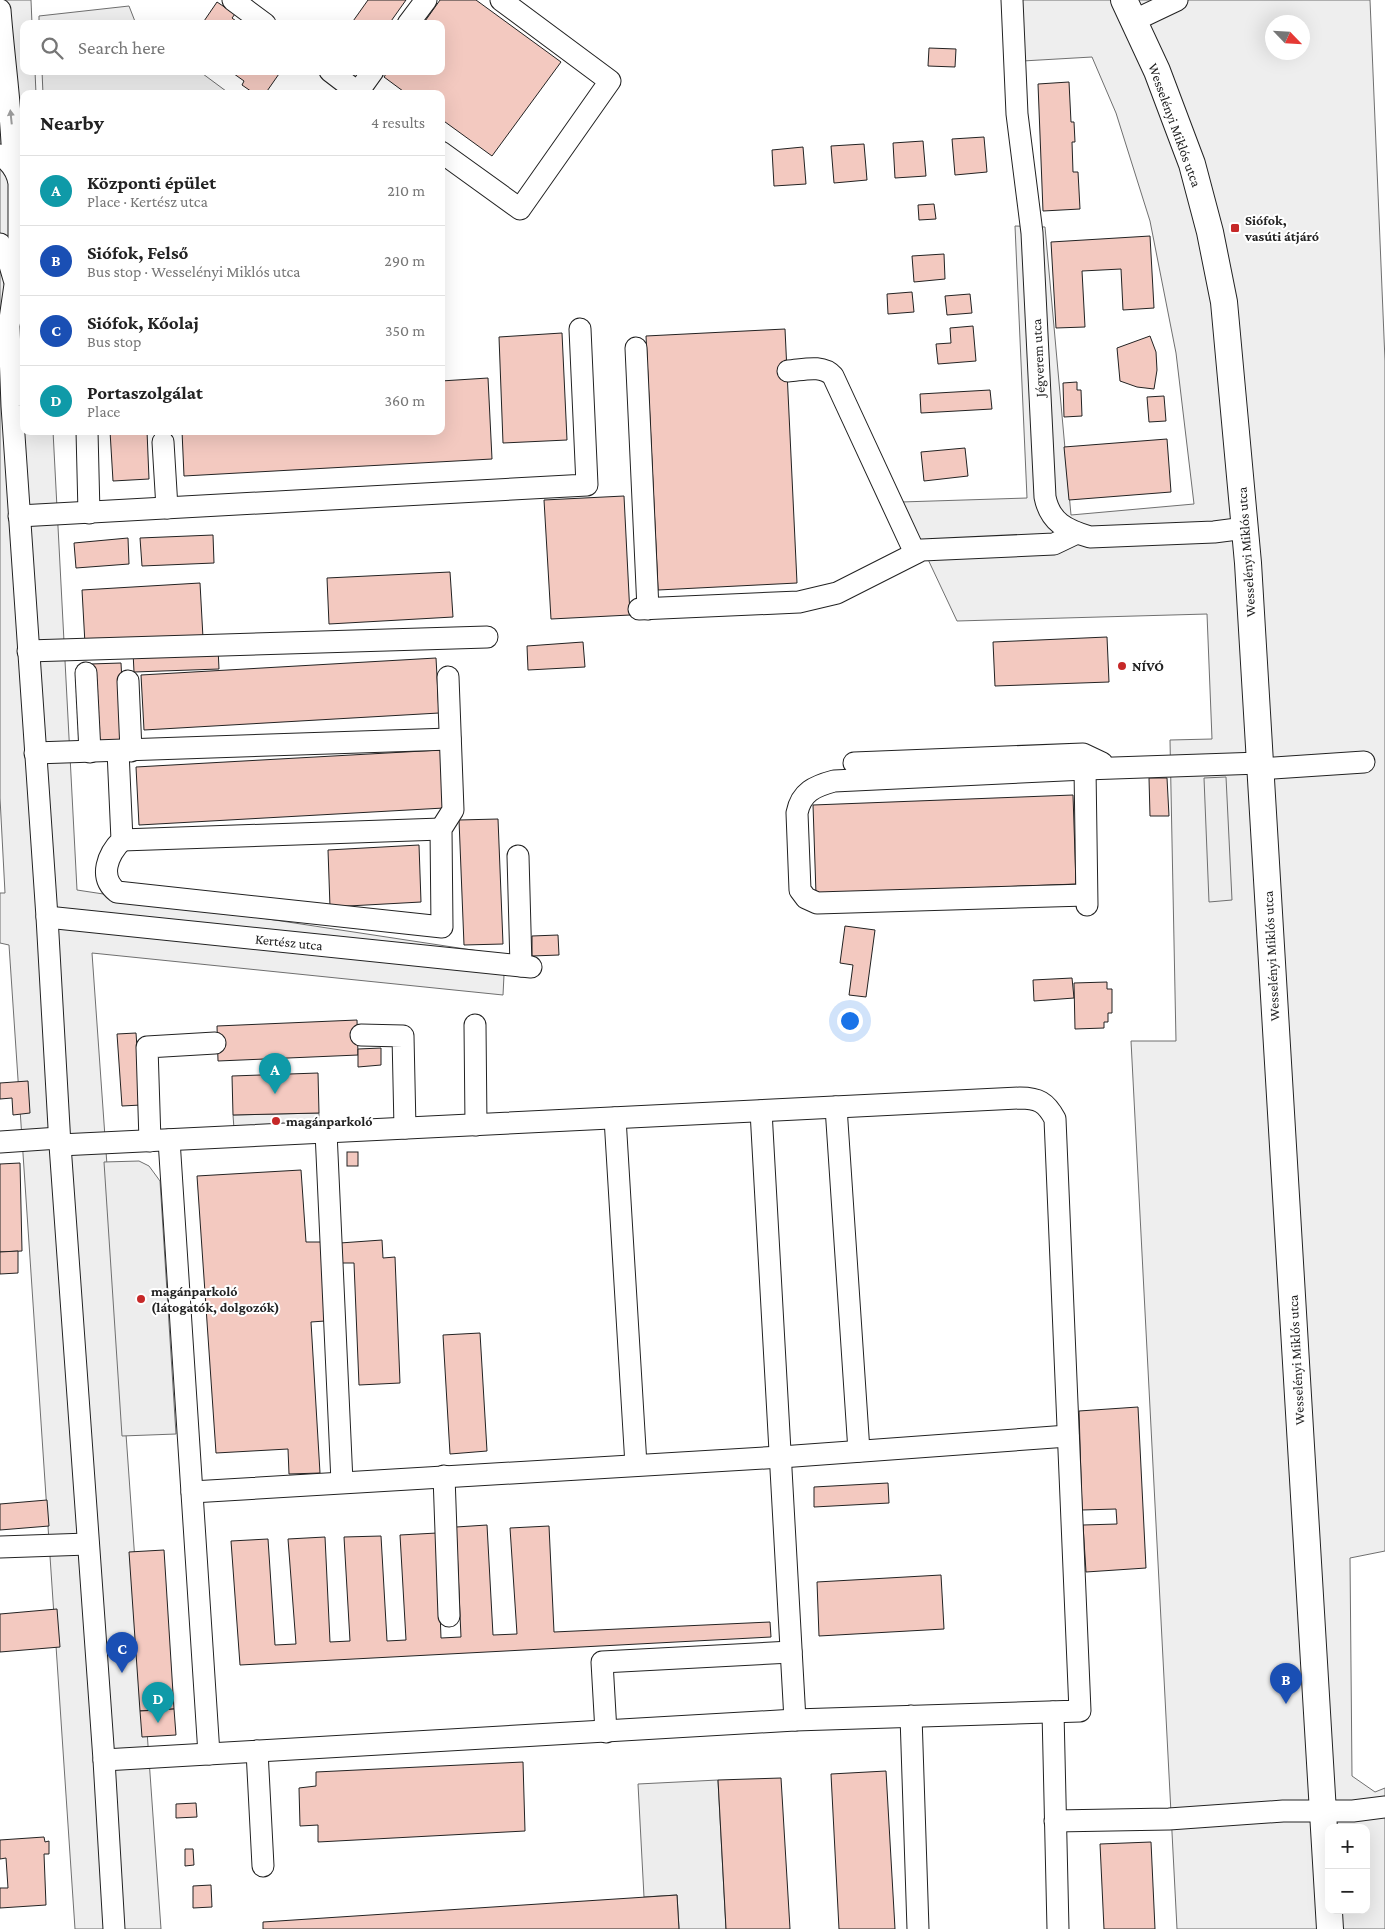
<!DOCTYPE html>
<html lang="en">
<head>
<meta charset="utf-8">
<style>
	:root { --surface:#fff; --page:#f2f2f2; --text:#222; --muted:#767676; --line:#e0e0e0; --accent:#c62828 }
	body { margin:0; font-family:"Crimson Pro",serif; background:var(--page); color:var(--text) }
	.controls { position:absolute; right:15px; bottom:15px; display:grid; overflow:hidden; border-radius:10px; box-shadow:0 5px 20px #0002 }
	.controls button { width:45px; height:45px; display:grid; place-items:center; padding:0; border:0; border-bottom:1px solid var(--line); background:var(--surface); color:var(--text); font:25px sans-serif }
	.compass { position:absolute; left:1265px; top:15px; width:45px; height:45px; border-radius:50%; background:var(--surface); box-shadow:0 5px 20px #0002; rotate:115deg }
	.you { position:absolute; left:849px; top:1020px; width:18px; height:18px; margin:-12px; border:4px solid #fff; border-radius:50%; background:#1a73e8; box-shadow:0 0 0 8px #1a73e833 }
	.badge { display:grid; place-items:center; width:32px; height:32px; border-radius:50%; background:var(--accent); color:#fff; font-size:16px; font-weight:700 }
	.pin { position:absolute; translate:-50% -41px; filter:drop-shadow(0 1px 2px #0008) }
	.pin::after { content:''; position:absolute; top:26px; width:18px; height:15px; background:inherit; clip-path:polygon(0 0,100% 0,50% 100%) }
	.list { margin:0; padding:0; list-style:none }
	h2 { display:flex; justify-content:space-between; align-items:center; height:65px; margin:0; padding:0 20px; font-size:21px }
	h2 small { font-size:16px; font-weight:400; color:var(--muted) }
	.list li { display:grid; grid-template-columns:32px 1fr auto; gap:15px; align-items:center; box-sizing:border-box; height:70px; padding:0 20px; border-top:1px solid var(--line) }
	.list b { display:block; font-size:19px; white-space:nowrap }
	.list p { margin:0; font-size:16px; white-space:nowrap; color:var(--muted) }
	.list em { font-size:16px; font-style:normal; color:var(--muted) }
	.icon { flex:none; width:28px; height:28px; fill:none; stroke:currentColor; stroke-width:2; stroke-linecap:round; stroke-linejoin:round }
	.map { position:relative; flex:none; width:1385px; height:1929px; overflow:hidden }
	.search { position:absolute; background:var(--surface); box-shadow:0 5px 20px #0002; left:20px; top:20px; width:425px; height:55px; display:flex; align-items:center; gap:12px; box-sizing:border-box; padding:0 18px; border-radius:10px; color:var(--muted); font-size:19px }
	.panel { position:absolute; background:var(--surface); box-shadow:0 5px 20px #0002; left:20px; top:90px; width:425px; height:345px; border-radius:10px }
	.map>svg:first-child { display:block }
	.green { fill:#eee; stroke:#6f6f6f; fill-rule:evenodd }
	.parking { fill:#ededed; stroke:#6f6f6f }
	.building { fill:#f3c9c0; stroke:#222 }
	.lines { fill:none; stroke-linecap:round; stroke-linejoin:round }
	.minor-casing { stroke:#222; stroke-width:23 }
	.major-casing { stroke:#222; stroke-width:28 }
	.minor { stroke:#fff; stroke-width:21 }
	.major { stroke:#fff; stroke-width:26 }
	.oneway { fill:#9c9c9c }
	.poi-dot { fill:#c62828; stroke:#fff; stroke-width:2 }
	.labels { text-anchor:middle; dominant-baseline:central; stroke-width:4; stroke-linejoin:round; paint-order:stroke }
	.street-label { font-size:14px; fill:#222; stroke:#fff }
	.poi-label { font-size:14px; font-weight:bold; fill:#222; stroke:#fff; text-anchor:start }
</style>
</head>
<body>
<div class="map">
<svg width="1385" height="1929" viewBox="0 0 1385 1929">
	<rect width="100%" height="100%" fill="#fff"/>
	<g class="green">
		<path d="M0 0H31L32 24H24V71H35L36 94H24V431H53L77 890 505 955 503 995 92 953 161 1929H75L9 945 0 943V893H5L0 798Z"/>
		<path d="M1002 0H1370L1385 361V1551L1350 1558 1352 1776 1375 1792 1385 1788V1929H1177L1131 1041H1176L1170 740 1212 739 1207 614 957 621 901 502 1027 498 1015 226 1045 227 1071 515 1194 504 1176 353 1150 221 1116 113 1092 57 1005 62ZM1272 22H1302V52H1272ZM1329 1828H1366V1910H1329Z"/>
	</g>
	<g class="parking">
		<path d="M129 6 136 24H39V16Z"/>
		<path d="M42 71H199L230 94H43Z"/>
		<path d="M1226 777 1232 900 1209 902 1204 778Z"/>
		<path d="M319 1113V1127L234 1129 233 1115Z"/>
		<path d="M139 1161 149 1166 160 1181 176 1434 122 1436 104 1162Z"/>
		<path d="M718 1780 726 1929H679L677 1895 644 1897 638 1784Z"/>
	</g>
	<g class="building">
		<path d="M368 0H406L389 24H351Z"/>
		<path d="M440 0H476L561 62 492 156 441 119V94H407L384 77 388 71H441V24H423Z"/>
		<path d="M217 2 235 14 232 18 240 24H202Z"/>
		<path d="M929 48 956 49 955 67 928 66Z"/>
		<path d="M230 71H281L265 94H255L242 85 244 81Z"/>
		<path d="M1069 82 1071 122H1074L1075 142H1072L1073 172H1078L1080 209 1043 211 1038 84Z"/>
		<path d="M984 137 987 172 955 175 952 139Z"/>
		<path d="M923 141 926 176 895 178 893 143Z"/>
		<path d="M864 144 867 180 834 183 831 146Z"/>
		<path d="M803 147 806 184 774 186 772 150Z"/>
		<path d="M934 204 936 219 919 220 918 205Z"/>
		<path d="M1150 236 1154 308 1123 310 1121 269 1082 271 1085 327 1056 328 1051 242Z"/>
		<path d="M944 254 945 279 914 282 912 256Z"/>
		<path d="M912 292 914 312 888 314 887 294Z"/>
		<path d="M970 294 972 313 947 315 945 296Z"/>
		<path d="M973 326 976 361 938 364 936 344 951 343 950 328Z"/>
		<path d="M785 329 797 583 658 590 646 336Z"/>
		<path d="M562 333 567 440 503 443 499 337Z"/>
		<path d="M1150 336 1156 352 1157 370 1154 389 1137 387 1120 381 1117 348Z"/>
		<path d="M488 378 492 459 184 476 182 431H441V381Z"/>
		<path d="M1077 382V390H1081L1082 416 1064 417 1063 383Z"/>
		<path d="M990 390 992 409 921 413 920 394Z"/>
		<path d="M1164 396 1166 421 1149 422 1147 397Z"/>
		<path d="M110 431H147L149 479 113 481Z"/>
		<path d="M1167 439 1171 492 1069 500 1064 447Z"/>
		<path d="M965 448 968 476 924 481 921 452Z"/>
		<path d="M624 496 630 615 551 619 544 500Z"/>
		<path d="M213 535 214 563 142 566 140 538Z"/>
		<path d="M128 538 129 564 76 568 74 543Z"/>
		<path d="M450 572 453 617 329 624 327 578Z"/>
		<path d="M200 583 203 638 85 644 82 590Z"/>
		<path d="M1107 637 1109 682 995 686 993 642Z"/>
		<path d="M583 642 585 667 528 670 527 646Z"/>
		<path d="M218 648 219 669 134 672 133 652Z"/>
		<path d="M436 658 439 713 144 730 141 675Z"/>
		<path d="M121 663 125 741 95 743 90 664Z"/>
		<path d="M441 750 444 808 139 825 136 767Z"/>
		<path d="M1149 778H1167L1169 816H1150Z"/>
		<path d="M1073 795 1076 884 816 894 813 805Z"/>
		<path d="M498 819 503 944 464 945 459 820Z"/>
		<path d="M419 845 421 902 330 907 328 850Z"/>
		<path d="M845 926 875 930 866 997 849 995 853 965 840 963Z"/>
		<path d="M558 935 559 955 532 956V936Z"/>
		<path d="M1072 978 1074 998 1034 1001 1033 980Z"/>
		<path d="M1107 982V989H1112V1013H1108V1022H1104V1028L1075 1029 1074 983Z"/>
		<path d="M357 1020 358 1055 218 1061 217 1026Z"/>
		<path d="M136 1033 141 1105 122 1106 117 1034Z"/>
		<path d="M381 1048V1065L358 1067V1049Z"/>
		<path d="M318 1073 319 1113 233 1115 232 1076Z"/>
		<path d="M28 1081 30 1113 13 1115 12 1098 0 1099V1083Z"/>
		<rect x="347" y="1152" width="11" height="14"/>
		<path d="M20 1163 22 1251 0 1252V1164Z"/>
		<path d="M301 1170 306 1242H321L325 1321 311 1322 320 1473 289 1474 288 1449 216 1453 197 1176Z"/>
		<path d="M382 1240 383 1258 395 1257 400 1383 359 1385 354 1263H341L340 1243Z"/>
		<path d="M18 1251V1273L0 1274V1252Z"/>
		<path d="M480 1333 487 1451 450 1454 443 1335Z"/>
		<path d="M1138 1407 1146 1568 1086 1572 1083 1525 1117 1524 1116 1509 1082 1510 1079 1411Z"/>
		<path d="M888 1483 889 1503 814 1507V1487Z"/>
		<path d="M47 1500 49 1526 0 1530V1504Z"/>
		<path d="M487 1525 493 1635 517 1634 510 1528 549 1526 554 1632 770 1622 771 1637 240 1665 231 1541 268 1539 275 1645 296 1644 288 1539 325 1537 330 1642 350 1641 344 1537 381 1536 387 1641 406 1640 400 1535 437 1533 441 1638 461 1637 456 1527Z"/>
		<path d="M164 1550 174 1709 140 1711 129 1552Z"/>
		<path d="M941 1575 944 1629 819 1636 817 1582Z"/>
		<path d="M57 1609 60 1647 0 1652V1614Z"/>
		<path d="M174 1709 176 1735 142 1737 140 1711Z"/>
		<path d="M523 1762 525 1831 318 1842V1825L300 1826 299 1788 316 1786V1772Z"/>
		<path d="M886 1771 895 1929H839L831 1774Z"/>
		<path d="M781 1778 790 1929H726L718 1780Z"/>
		<path d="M196 1803 197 1817 176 1818V1804Z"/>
		<path d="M44 1837 45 1842 49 1841V1854H44L46 1905 0 1908V1888H8L6 1858 0 1859V1840Z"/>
		<path d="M1151 1842 1155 1929H1104L1100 1844Z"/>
		<path d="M185 1849H193L194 1865 185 1866Z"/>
		<path d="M211 1885 212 1907 193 1908V1886Z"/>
		<path d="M677 1895 679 1929H263V1922Z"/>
	</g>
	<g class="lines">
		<g class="minor-casing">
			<g id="minor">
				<path d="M233 0 265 24"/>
				<path d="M1012 0 1017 114 1032 233 1045 497C1050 522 1066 530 1090 537L1214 532 1245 528"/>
				<path d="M0 10C4 62 12 114 13 166"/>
				<path d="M1135 20 1177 0"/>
				<path d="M408 24 426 0"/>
				<path d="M330 71 360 94"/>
				<path d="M358 92 373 71"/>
				<path d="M441 152 520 209 610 81 501 0"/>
				<path d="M0 155C11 162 17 171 19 183V257L9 326 12 406 47 917 60 1145 104 1760 114 1929"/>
				<path d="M0 244 9 262 14 279"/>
				<path d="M636 348 648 609"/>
				<path d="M788 371C803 370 822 364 833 376L915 553"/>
				<path d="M87 431 89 513"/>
				<path d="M163 442 167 508"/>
				<path d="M19 516 587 485 580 329"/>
				<path d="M639 609 799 602 837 593 922 550 1054 544 1077 533"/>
				<path d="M28 651 487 637"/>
				<path d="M86 673 90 752"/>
				<path d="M128 681 131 751"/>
				<path d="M118 751 122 840C108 854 98 877 117 892L442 927 441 829 453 810 448 677"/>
				<path d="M35 753 450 739"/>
				<path d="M854 763 1083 754 1102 763"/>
				<path d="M1085 769 1087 905"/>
				<path d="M1260 769 1364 762"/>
				<path d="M122 840 441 829"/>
				<path d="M518 856 521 966"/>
				<path d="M1086 895 817 903 806 898 800 890 797 813C801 792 815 786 834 781L1085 769 1260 763"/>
				<path d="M47 917 531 967"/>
				<path d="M475 1025 476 1125"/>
				<path d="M361 1035 403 1036 405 1128"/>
				<path d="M836 1107 859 1451"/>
				<path d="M761 1111 795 1720"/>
				<path d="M615 1118 636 1465"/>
				<path d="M326 1132 342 1482"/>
				<path d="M169 1140 209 1754"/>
				<path d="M150 1141 147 1047 215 1043"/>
				<path d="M0 1142 59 1138"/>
				<path d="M60 1145 1020 1098C1038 1098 1046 1102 1055 1119L1080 1711 795 1720 104 1760"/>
				<path d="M444 1476 449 1616"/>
				<path d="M192 1492 781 1457 1068 1436"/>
				<path d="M0 1547 88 1544"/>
				<path d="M1053 1712 1058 1929"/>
				<path d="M911 1716 918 1929"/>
				<path d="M606 1732 602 1662 791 1652"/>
				<path d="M257 1751 263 1866"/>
				<path d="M1055 1821 1169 1819 1283 1811H1353L1385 1807"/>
			</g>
		</g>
		<g class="major-casing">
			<path id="major" d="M1124 0 1157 71 1192 164 1210 232 1224 302 1248 563 1330 1929"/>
		</g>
		<use href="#minor" class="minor"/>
		<use href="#major" class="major"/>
	</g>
	<defs><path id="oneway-solid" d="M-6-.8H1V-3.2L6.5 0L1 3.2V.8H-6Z" transform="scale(1.25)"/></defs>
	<use class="oneway" href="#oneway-solid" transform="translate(11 117) rotate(-96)"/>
	<g class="poi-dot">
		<rect x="1230" y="223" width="10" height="10" rx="2.5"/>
		<circle cx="1122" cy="666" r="5"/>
		<circle cx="276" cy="1121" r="5"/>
		<circle cx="141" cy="1299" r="5"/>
	</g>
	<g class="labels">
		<g class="street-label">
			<text transform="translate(1175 125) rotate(70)">Wesselényi Miklós utca</text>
			<text transform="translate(1038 358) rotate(-93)">Jégverem utca</text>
			<text transform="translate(1246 552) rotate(-94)">Wesselényi Miklós utca</text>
			<text transform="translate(289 942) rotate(6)">Kertész utca</text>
			<text transform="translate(1271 956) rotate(-93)">Wesselényi Miklós utca</text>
			<text transform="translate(1296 1360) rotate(-93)">Wesselényi Miklós utca</text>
		</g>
		<g class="poi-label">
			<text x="1245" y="220">Siófok,<tspan x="1245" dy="16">vasúti átjáró</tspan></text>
			<text x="1132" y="666">NÍVÓ</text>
			<text x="286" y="1121">magánparkoló</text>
			<text x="151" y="1291">magánparkoló<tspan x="151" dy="16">(látogatók, dolgozók)</tspan></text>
		</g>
	</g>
</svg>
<div class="controls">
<button>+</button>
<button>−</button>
</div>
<svg class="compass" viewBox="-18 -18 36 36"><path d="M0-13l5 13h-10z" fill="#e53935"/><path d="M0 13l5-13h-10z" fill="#767676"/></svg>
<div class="you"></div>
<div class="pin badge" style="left:275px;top:1094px;background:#0f9aa8">A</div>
<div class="pin badge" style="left:1286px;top:1704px;background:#1a4fb4">B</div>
<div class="pin badge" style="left:122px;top:1673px;background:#1a4fb4">C</div>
<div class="pin badge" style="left:158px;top:1723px;background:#0f9aa8">D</div>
<div class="search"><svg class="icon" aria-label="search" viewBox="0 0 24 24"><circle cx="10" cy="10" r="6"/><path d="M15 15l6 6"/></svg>Search here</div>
<section class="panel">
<h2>Nearby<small>4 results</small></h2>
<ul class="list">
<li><span class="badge" style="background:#0f9aa8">A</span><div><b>Központi épület</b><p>Place · Kertész utca</p></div><em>210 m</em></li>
<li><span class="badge" style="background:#1a4fb4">B</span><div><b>Siófok, Felső</b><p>Bus stop · Wesselényi Miklós utca</p></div><em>290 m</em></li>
<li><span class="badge" style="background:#1a4fb4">C</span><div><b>Siófok, Kőolaj</b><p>Bus stop</p></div><em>350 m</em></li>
<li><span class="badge" style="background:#0f9aa8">D</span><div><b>Portaszolgálat</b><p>Place</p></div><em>360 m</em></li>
</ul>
</section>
</div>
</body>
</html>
